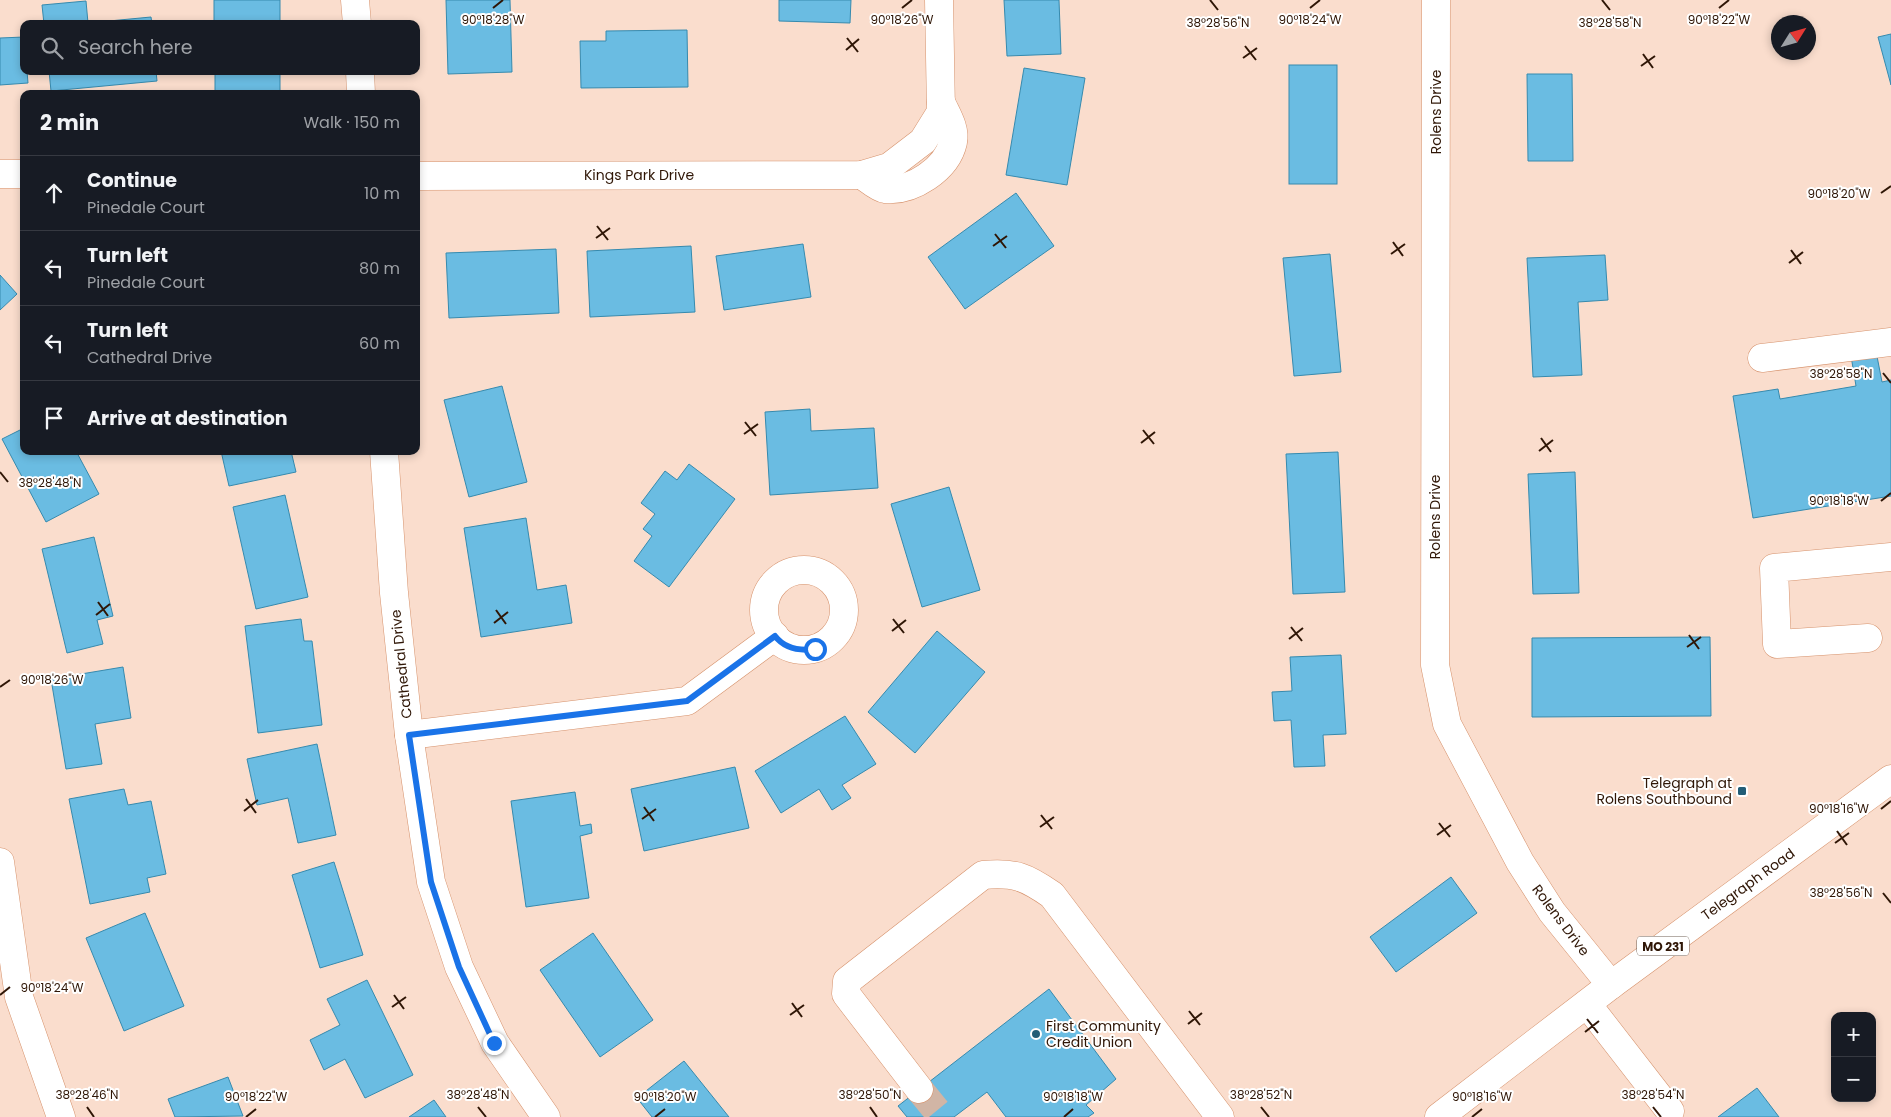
<!DOCTYPE html>
<html lang="en">
<head>
<meta charset="utf-8">
<style>
	:root { --surface:#171b24; --page:#20242c; --text:#f1f3f6; --muted:#9ea1a6; --line:#363941 }
	body { margin:0; font-family:Poppins,sans-serif; background:var(--page); color:var(--text) }
	.controls { position:absolute; right:15px; bottom:15px; display:grid; overflow:hidden; border-radius:10px; box-shadow:0 2px 8px #0003 }
	.controls button { width:45px; height:45px; display:grid; place-items:center; padding:0; border:0; border-bottom:1px solid var(--line); background:var(--surface); color:var(--text); font:25px sans-serif }
	.compass { position:absolute; left:1771px; top:15px; width:45px; height:45px; border-radius:50%; background:var(--surface); box-shadow:0 2px 8px #0003; rotate:53deg }
	.stop { position:absolute; width:15px; height:15px; margin:-11px; border:4px solid #1a73e8; border-radius:50%; background:#fff }
	.stop.end { background:#1a73e8; border-color:#fff; box-shadow:0 1px 5px #0008 }
	.list { margin:0; padding:0; list-style:none }
	h2 { display:flex; justify-content:space-between; align-items:center; height:65px; margin:0; padding:0 20px; font-size:21px }
	h2 small { font-size:16px; font-weight:400; color:var(--muted) }
	.list li { display:grid; grid-template-columns:32px 1fr auto; gap:15px; align-items:center; box-sizing:border-box; height:75px; padding:0 20px; border-top:1px solid var(--line) }
	.list b { display:block; font-size:19px; white-space:nowrap }
	.list p { margin:0; font-size:16px; white-space:nowrap; color:var(--muted) }
	.list em { font-size:16px; font-style:normal; color:var(--muted) }
	.icon { flex:none; width:28px; height:28px; fill:none; stroke:currentColor; stroke-width:2; stroke-linecap:round; stroke-linejoin:round }
	.map { position:relative; flex:none; width:1891px; height:1117px; overflow:hidden }
	.search { position:absolute; background:var(--surface); box-shadow:0 2px 8px #0003; left:20px; top:20px; width:400px; height:55px; display:flex; align-items:center; gap:12px; box-sizing:border-box; padding:0 18px; border-radius:10px; color:var(--muted); font-size:19px }
	.panel { position:absolute; background:var(--surface); box-shadow:0 2px 8px #0003; left:20px; top:90px; width:400px; height:365px; border-radius:10px }
	.map>svg:first-child { display:block }
	.building { fill:#6abce2; stroke:#368aae }
	.lines { fill:none; stroke-linecap:round; stroke-linejoin:round }
	.minor-tunnel { stroke:#d1b5a5; stroke-width:28; stroke-dasharray:28 14; stroke-linecap:butt }
	.minor-casing { stroke:#d6926c; stroke-width:29 }
	.major-casing { stroke:#d6926c; stroke-width:29 }
	.minor { stroke:#fff; stroke-width:28 }
	.major { stroke:#fff; stroke-width:28 }
	.route { stroke:#1a73e8; stroke-width:6 }
	.ticks { fill:none; stroke:#2f1606; stroke-width:2 }
	.poi-dot { fill:#235d76; stroke:#fff; stroke-width:2 }
	.labels { text-anchor:middle; dominant-baseline:central; stroke-width:4; stroke-linejoin:round; paint-order:stroke }
	.shield { fill:#fff; stroke:#6d5c51; stroke-width:1 }
	.shield-label { font-size:12px; font-weight:bold; fill:#2f1606 }
	.street-label { font-size:14px; fill:#2f1606; stroke:#fff }
	.poi-label { font-size:14px; fill:#2f1606; stroke:#fff; text-anchor:end }
	.ticks-label { font-size:12px; text-anchor:middle; fill:#2f1606; stroke:#fff; stroke-width:4; stroke-linejoin:round; paint-order:stroke }
</style>
</head>
<body>
<div class="map">
<svg width="1891" height="1117" viewBox="0 0 1891 1117">
	<rect width="100%" height="100%" fill="#faddcd"/>
	<g class="building">
		<rect x="214" y="0" width="66" height="24"/>
		<path d="M446 0H510L512 72 448 74Z"/>
		<path d="M779 0H851L850 23 779 21Z"/>
		<path d="M1004 0H1059L1061 54 1007 56Z"/>
		<path d="M86 1 88 23 151 17 152 24H44L42 5Z"/>
		<path d="M687 30 688 87 581 88 580 41H606V31Z"/>
		<path d="M1891 34V85L1878 37Z"/>
		<path d="M24 37V71H27L28 83 0 85V38Z"/>
		<rect x="1289" y="65" width="48" height="119"/>
		<path d="M1024 68 1085 78 1067 185 1006 175Z"/>
		<path d="M49 71H156L157 81 51 91Z"/>
		<path d="M215 71H280V92L215 93Z"/>
		<path d="M1527 74H1572L1573 161H1528Z"/>
		<path d="M1016 193 1054 246 965 309 928 257Z"/>
		<path d="M803 244 811 297 724 310 716 256Z"/>
		<path d="M691 246 695 312 590 317 587 251Z"/>
		<path d="M556 249 559 313 449 318 446 253Z"/>
		<path d="M1330 254 1341 372 1294 376 1283 258Z"/>
		<path d="M1605 255 1608 300 1578 302 1582 375 1533 377 1527 258Z"/>
		<path d="M0 275 17 294 0 310Z"/>
		<path d="M1875 346 1882 382 1891 380V496L1753 518 1733 396 1778 389 1780 399 1856 386 1850 350Z"/>
		<path d="M502 386 527 482 469 497 444 400Z"/>
		<path d="M810 409 811 431 874 428 878 488 770 495 765 412Z"/>
		<path d="M24 428V451H76L99 494 46 522 2 439Z"/>
		<path d="M221 451H291L296 472 229 486Z"/>
		<path d="M1338 452 1345 592 1293 594 1286 454Z"/>
		<path d="M689 464 735 499 669 587 634 561 652 536 643 529 655 514 641 503 665 471 677 480Z"/>
		<path d="M1575 472 1579 593 1533 594 1528 474Z"/>
		<path d="M949 487 980 590 922 607 891 504Z"/>
		<path d="M285 495 308 597 256 609 233 507Z"/>
		<path d="M526 518 537 590 566 585 572 623 481 637 464 528Z"/>
		<path d="M94 537 113 616 97 620 103 644 67 653 42 549Z"/>
		<path d="M301 619 304 641H312L322 725 258 733 245 626Z"/>
		<path d="M937 631 985 672 915 753 868 712Z"/>
		<path d="M1710 637 1711 716 1532 717V638Z"/>
		<path d="M1341 655 1346 734 1323 735 1325 766 1294 767 1291 720 1274 721 1272 692 1292 691 1290 657Z"/>
		<path d="M123 667 131 718 95 724 102 764 66 769 51 679Z"/>
		<path d="M845 716 876 764 842 785 851 798 832 810 819 789 781 813 755 771Z"/>
		<path d="M317 744 336 835 298 843 288 798 257 805 247 759Z"/>
		<path d="M735 767 749 828 644 851 631 789Z"/>
		<path d="M124 789 128 805 151 801 166 874 147 878 150 892 90 904 69 799Z"/>
		<path d="M575 792 580 826 591 824 592 833 580 836 589 898 526 907 511 801Z"/>
		<path d="M334 862 363 955 320 968 292 875Z"/>
		<path d="M1451 877 1477 913 1396 972 1370 937Z"/>
		<path d="M145 913 184 1006 124 1031 86 938Z"/>
		<path d="M593 933 653 1020 600 1057 540 970Z"/>
		<path d="M367 980 413 1075 365 1098 345 1059 324 1070 310 1040 340 1025 327 999Z"/>
		<path d="M1049 989 1116 1079 1086 1105 1094 1113 1088 1117H1006L987 1092 954 1117H907L898 1106Z"/>
		<path d="M684 1061 729 1117H652L637 1098Z"/>
		<path d="M228 1077 243 1116 175 1117 168 1099Z"/>
		<path d="M1757 1088 1779 1117H1718Z"/>
		<path d="M434 1100 446 1117H409Z"/>
	</g>
	<g class="lines">
		<path class="minor-tunnel" d="M919 1089 942 1117"/>
		<g class="minor-casing">
			<g id="minor">
				<path d="M355 0 357 24"/>
				<path d="M1436 0 1435 665 1447 724 1520 862 1552 912 1611 985"/>
				<path d="M360 71 361 94"/>
				<path d="M0 174H24"/>
				<path d="M862 175C868 179 878 188 885 189 912 192 947 169 953 142 956 128 946 114 941 102"/>
				<path d="M416 176 862 175 889 167 923 141 941 112 939 0"/>
				<path d="M1762 358 1891 342"/>
				<path d="M384 451 394 593 409 735 431 882 459 967 495 1043 546 1117"/>
				<circle cx="804" cy="610" r="40"/>
				<path d="M1868 638 1777 644 1774 568 1891 557"/>
				<path d="M409 735 687 701 775 636"/>
				<path d="M0 862 19 997 61 1117"/>
				<path d="M1587 1004 1670 1111"/>
				<path d="M919 1089 846 994 847 981 983 875C1015 872 1026 877 1052 895L1220 1117"/>
			</g>
		</g>
		<g class="major-casing">
			<path id="major" d="M1439 1117 1611 985 1891 779"/>
		</g>
		<use href="#minor" class="minor"/>
		<use href="#major" class="major"/>
	</g>
	<g class="lines">
		<path class="route" d="M494 1043 459 967 431 882 409 735 687 701 775 636C785 649 800 651 815 649"/>
	</g>
	<path class="ticks" d="M1210 0 1218 10M1602 0 1610 10M493 8 503 0M902 8 912 0M1310 8 1320 0M1719 8 1729 0M847 38 858 52M1245 46 1256 60M846 50 859 39M1643 54 1653 68M1243 58 1257 48M1641 66 1655 56M1881 193 1891 186M597 226 608 240M995 234 1006 248M596 238 610 228M1393 242 1403 256M993 246 1007 236M1791 250 1801 264M1391 254 1405 244M1789 263 1803 252M1883 373 1891 383M745 422 756 436M1143 430 1154 444M744 434 758 424M1541 438 1551 452M1141 443 1155 432M1539 451 1553 440M0 472 8 482M1881 501 1891 493M98 602 108 616M496 610 506 624M96 615 110 604M893 619 904 633M494 623 508 612M1291 627 1302 641M892 631 906 620M1689 635 1699 649M1289 639 1303 628M1687 647 1701 637M0 687 10 680M246 799 256 813M644 807 654 821M1881 809 1891 801M244 811 258 800M1041 815 1052 829M642 819 656 809M1439 823 1450 837M1040 827 1054 817M1837 831 1847 845M1437 835 1451 825M1835 843 1849 833M1883 893 1891 903M0 995 10 987M394 995 404 1009M792 1003 802 1017M392 1007 406 997M1189 1011 1200 1025M790 1015 804 1005M1587 1019 1598 1033M1188 1024 1202 1013M1585 1032 1599 1021M87 1107 94 1117M478 1107 486 1117M870 1107 877 1117M1261 1107 1269 1117M1653 1107 1661 1117M246 1117 256 1109M655 1117 665 1109M1064 1117 1073 1109M1472 1117 1482 1109"/>
	<g class="poi-dot">
		<rect x="1737" y="786" width="10" height="10" rx="2.5"/>
		<circle cx="1036" cy="1034" r="5"/>
	</g>
	<g class="labels">
		<rect class="shield" x="1637" y="936.5" width="52" height="19" rx="4"/>
		<g class="shield-label">
			<text x="1663" y="946">MO 231</text>
		</g>
		<g class="street-label">
			<text transform="translate(1436 112) rotate(-90)">Rolens Drive</text>
			<text x="639" y="175">Kings Park Drive</text>
			<text transform="translate(1435 517) rotate(-90)">Rolens Drive</text>
			<text transform="translate(401 664) rotate(-96)">Cathedral Drive</text>
			<text transform="translate(1748 884) rotate(-36)">Telegraph Road</text>
			<text transform="translate(1561 920) rotate(53)">Rolens Drive</text>
		</g>
		<g class="poi-label">
			<text x="1732" y="783">Telegraph at<tspan x="1732" dy="16">Rolens Southbound</tspan></text>
			<text x="1046" y="1026" text-anchor="start">First Community<tspan x="1046" dy="16">Credit Union</tspan></text>
		</g>
	</g>
	<g class="ticks-label">
		<text x="902" y="24">90°18'26"W</text>
		<text x="1310" y="24">90°18'24"W</text>
		<text x="1719" y="24">90°18'22"W</text>
		<text x="493" y="24">90°18'28"W</text>
		<text x="1218" y="27">38°28'56"N</text>
		<text x="1610" y="27">38°28'58"N</text>
		<text x="1839" y="198">90°18'20"W</text>
		<text x="1841" y="378">38°28'58"N</text>
		<text x="50" y="487">38°28'48"N</text>
		<text x="1839" y="505">90°18'18"W</text>
		<text x="52" y="684">90°18'26"W</text>
		<text x="1839" y="813">90°18'16"W</text>
		<text x="1841" y="897">38°28'56"N</text>
		<text x="52" y="992">90°18'24"W</text>
		<text x="87" y="1099">38°28'46"N</text>
		<text x="478" y="1099">38°28'48"N</text>
		<text x="870" y="1099">38°28'50"N</text>
		<text x="1261" y="1099">38°28'52"N</text>
		<text x="1653" y="1099">38°28'54"N</text>
		<text x="256" y="1101">90°18'22"W</text>
		<text x="665" y="1101">90°18'20"W</text>
		<text x="1073" y="1101">90°18'18"W</text>
		<text x="1482" y="1101">90°18'16"W</text>
	</g>
</svg>
<div class="controls">
<button>+</button>
<button>−</button>
</div>
<svg class="compass" viewBox="-18 -18 36 36"><path d="M0-13l5 13h-10z" fill="#e53935"/><path d="M0 13l5-13h-10z" fill="#9ea1a6"/></svg>
<div class="stop" style="left:815px;top:649px"></div>
<div class="stop end" style="left:494px;top:1043px"></div>
<div class="search"><svg class="icon" aria-label="search" viewBox="0 0 24 24"><circle cx="10" cy="10" r="6"/><path d="M15 15l6 6"/></svg>Search here</div>
<section class="panel">
<h2>2 min<small>Walk · 150 m</small></h2>
<ul class="list">
<li><svg class="icon" aria-label="ahead" viewBox="0 0 24 24"><path d="M12 20V5M6 11l6-6 6 6"/></svg><div><b>Continue</b><p>Pinedale Court</p></div><em>10 m</em></li>
<li><svg class="icon" aria-label="left" viewBox="0 0 24 24"><path d="M17 20v-9H6M10 6l-5 5 5 5"/></svg><div><b>Turn left</b><p>Pinedale Court</p></div><em>80 m</em></li>
<li><svg class="icon" aria-label="left" viewBox="0 0 24 24"><path d="M17 20v-9H6M10 6l-5 5 5 5"/></svg><div><b>Turn left</b><p>Cathedral Drive</p></div><em>60 m</em></li>
<li><svg class="icon" aria-label="arrive" viewBox="0 0 24 24"><path d="M6 21V4h12l-3 4 3 4H6"/></svg><div><b>Arrive at destination</b></div></li>
</ul>
</section>
</div>
</body>
</html>
